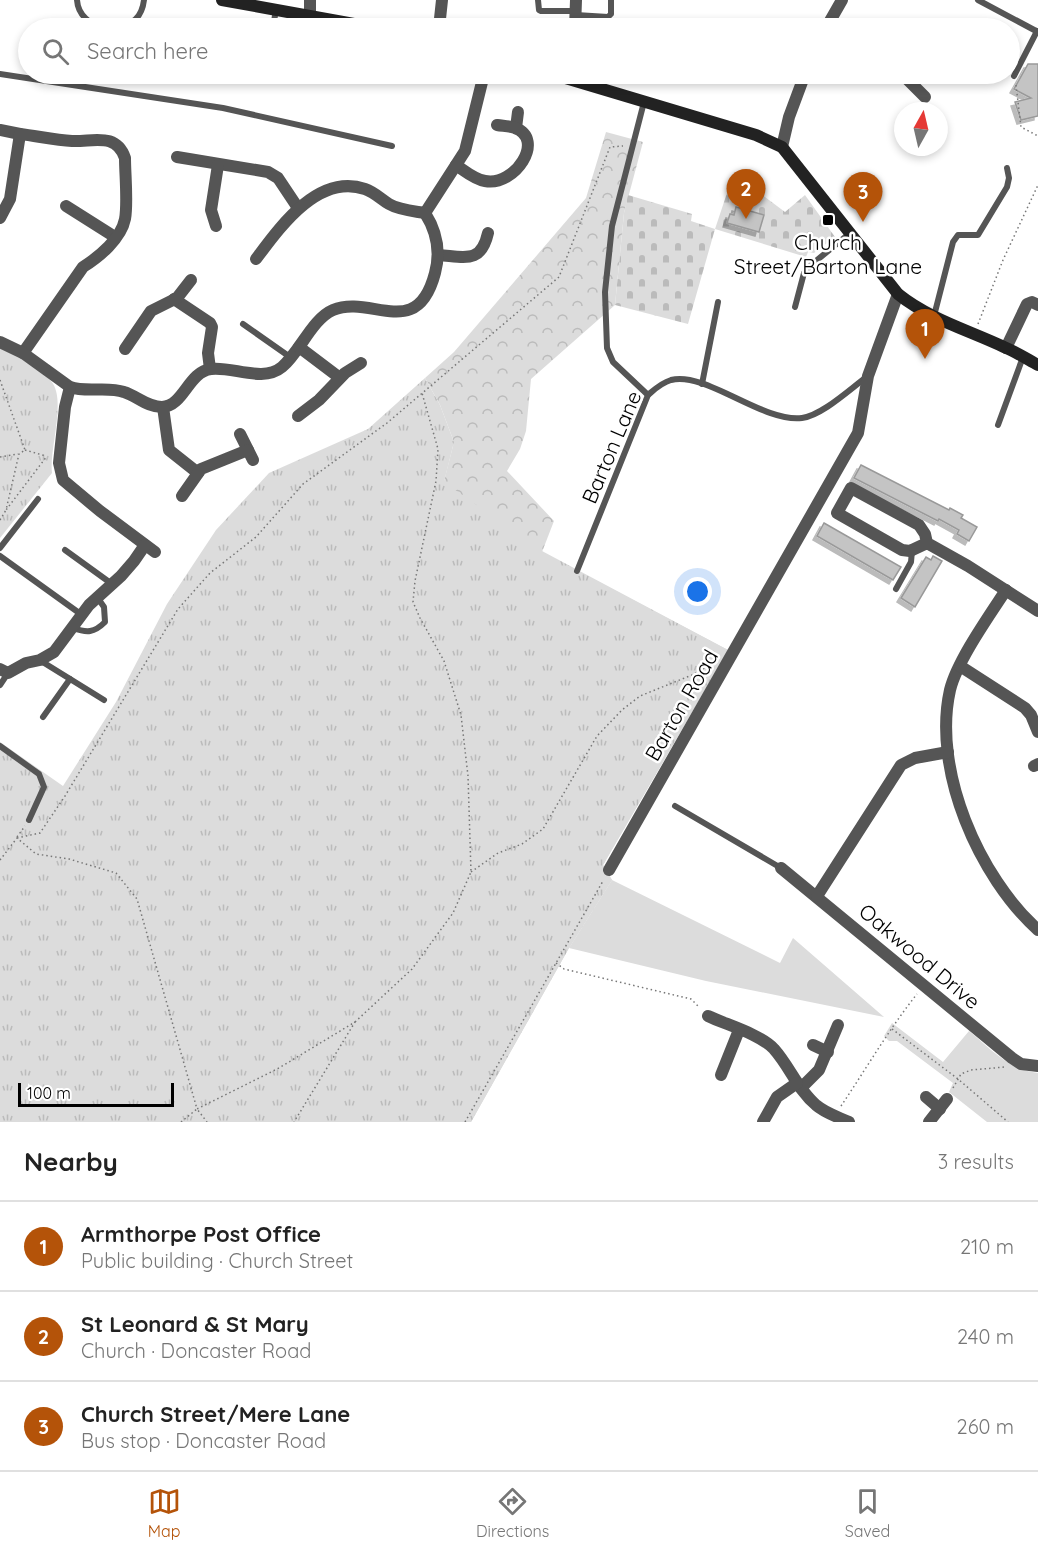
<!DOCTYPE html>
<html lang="en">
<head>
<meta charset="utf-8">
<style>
	:root { --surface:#fff; --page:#f2f2f2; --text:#222; --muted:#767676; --line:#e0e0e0; --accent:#b45309 }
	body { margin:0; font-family:Quicksand,sans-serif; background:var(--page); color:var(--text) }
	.compass { position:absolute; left:894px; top:102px; width:54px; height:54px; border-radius:50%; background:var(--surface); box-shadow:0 3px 9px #0003; rotate:8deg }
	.scale { position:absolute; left:18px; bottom:15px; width:156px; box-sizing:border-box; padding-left:6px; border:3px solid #000; border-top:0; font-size:16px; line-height:21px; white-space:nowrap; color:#000; -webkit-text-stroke:4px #fff; paint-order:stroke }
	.you { position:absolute; left:698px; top:592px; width:21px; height:21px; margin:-15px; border:4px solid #fff; border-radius:50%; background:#1a73e8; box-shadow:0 0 0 9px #1a73e833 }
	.badge { display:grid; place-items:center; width:39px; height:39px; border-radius:50%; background:var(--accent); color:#fff; font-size:20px; font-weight:700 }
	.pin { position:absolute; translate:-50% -50px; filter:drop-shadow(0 2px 3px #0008) }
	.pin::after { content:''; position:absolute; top:32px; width:21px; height:18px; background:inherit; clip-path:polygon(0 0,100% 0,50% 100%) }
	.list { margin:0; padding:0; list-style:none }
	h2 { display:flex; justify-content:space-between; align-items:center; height:78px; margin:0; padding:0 24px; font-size:26px }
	h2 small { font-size:20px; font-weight:400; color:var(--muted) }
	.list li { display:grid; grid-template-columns:39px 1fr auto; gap:18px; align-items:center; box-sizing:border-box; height:90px; padding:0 24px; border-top:2px solid var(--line) }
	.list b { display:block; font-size:22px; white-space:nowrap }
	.list p { margin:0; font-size:20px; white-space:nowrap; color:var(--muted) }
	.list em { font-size:20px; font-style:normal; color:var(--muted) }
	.icon { flex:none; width:33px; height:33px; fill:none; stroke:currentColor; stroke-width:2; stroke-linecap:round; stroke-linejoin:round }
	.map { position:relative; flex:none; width:1038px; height:1122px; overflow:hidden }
	.search { position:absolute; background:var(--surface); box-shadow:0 3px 9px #0003; left:18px; right:18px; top:18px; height:66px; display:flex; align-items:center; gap:15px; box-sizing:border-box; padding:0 21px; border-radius:33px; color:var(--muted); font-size:22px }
	.sheet { height:348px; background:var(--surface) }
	nav { display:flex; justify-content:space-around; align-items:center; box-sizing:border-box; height:84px; border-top:2px solid var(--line); background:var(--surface); font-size:16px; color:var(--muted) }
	nav a { display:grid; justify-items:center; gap:3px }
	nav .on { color:var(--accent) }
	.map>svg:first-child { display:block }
	.grass { fill:#dcdcdc }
	.forest { fill:url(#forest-crowns) }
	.cemetery { fill:url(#cemetery-stones) }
	.park { fill:url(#park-tufts) }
	.building { fill:#c4c4c4; stroke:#999; stroke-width:1.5; filter:url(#shadow) }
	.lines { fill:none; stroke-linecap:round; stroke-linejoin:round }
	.path { stroke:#777; stroke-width:1.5; stroke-dasharray:1.5 3; stroke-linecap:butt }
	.lane { stroke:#555; stroke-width:6 }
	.street { stroke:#555; stroke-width:12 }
	.secondary { stroke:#222; stroke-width:12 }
	.poi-dot { fill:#000; stroke:#fff; stroke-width:2 }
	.labels { text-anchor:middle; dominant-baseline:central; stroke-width:5; stroke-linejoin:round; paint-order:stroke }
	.poi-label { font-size:21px; fill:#000; stroke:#fff }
	.street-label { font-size:21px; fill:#000; stroke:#fff }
</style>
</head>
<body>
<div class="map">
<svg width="1038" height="1122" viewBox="0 0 1038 1122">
	<defs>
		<pattern id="forest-crowns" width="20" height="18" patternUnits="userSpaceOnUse" patternTransform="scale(1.5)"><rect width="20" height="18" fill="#dcdcdc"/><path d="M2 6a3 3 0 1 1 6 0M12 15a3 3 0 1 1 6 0" fill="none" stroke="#bbb"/></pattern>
		<pattern id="cemetery-stones" width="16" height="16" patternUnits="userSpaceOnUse" patternTransform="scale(1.5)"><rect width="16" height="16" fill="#dcdcdc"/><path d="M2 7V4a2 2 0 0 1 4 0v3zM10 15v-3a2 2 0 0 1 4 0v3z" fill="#bbb"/></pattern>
		<pattern id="park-tufts" width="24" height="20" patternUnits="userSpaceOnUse" patternTransform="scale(1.5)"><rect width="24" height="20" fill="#dcdcdc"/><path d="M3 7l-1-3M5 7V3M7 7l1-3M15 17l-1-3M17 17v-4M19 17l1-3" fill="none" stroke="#bbb"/></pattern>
		<filter id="shadow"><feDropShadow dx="-4" dy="4" stdDeviation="0" flood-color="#0004"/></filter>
	</defs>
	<rect width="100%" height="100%" fill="#fff"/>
	<g class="grass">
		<path d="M612 880 780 963 793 938 884 1017 706 981 569 948Z"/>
		<path d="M892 1023 943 1062 969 1031C991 1049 1009 1070 1038 1073V1122H987L949 1092 953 1083 897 1041H889L884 1036Z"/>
	</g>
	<path class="forest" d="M606 132 643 142 624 213 615 305 531 379 526 431 520 449 507 471 554 521 542 552 728 650 603 865 612 880 569 948 471 1122H338L444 481 454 442 440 405 425 378 454 352 586 198Z"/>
	<path class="cemetery" d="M741 188 761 194 785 212 805 195 835 237 814 253 808 252 806 257 715 229 688 324 615 305 624 213 628 195 692 214 691 221 715 229 727 193Z"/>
	<g class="park">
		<path d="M0 347 5 348C20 358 39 367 51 381 67 399 49 449 52 473L0 538Z"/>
		<path d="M425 378 440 405 454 442 444 482 542 551 728 650 603 865 612 880 569 948 471 1122H0V742L63 786 116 702 167 604 216 530 269 473 368 429Z"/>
	</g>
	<g class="building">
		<path d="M1028 64H1038V116L1021 120 1015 102 1031 98 1014 89Z"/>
		<path d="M736 207 764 215 759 232 727 223 730 214 734 215Z"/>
		<path d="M861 465 949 510 950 508 963 515 961 518 977 527 969 541 957 534 959 530 939 519 938 521 854 478Z"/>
		<path d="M824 523 901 567 893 580 817 536Z"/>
		<path d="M933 556 942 561 915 607 901 598 926 557 931 560Z"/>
	</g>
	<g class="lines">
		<g class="path">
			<path d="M1016 85 1021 127 1038 136"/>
			<path d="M978 324 1003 260 1038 185"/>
			<path d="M0 380 25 450 19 454 6 510 47 456"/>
			<path d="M25 450 46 456"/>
			<path d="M0 457 18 454"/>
			<path d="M0 520 6 510"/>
			<path d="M17 837 25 826"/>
			<path d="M17 838 40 833 65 796 178 609 210 573 256 537 303 484 387 423 559 277 610 147 623 146"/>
			<path d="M0 860 17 838 36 854 69 859 116 873 137 899 197 1109 279 1068 355 1022 294 1122"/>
			<path d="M471 872 498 853 522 844 543 829 597 736 622 710 640 696 692 675 713 663"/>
			<path d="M556 963 564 969 691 999 699 1007"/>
			<path d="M355 1022 412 969 453 913 471 872 468 776 461 715 444 661 420 618 413 602 415 581 436 481 438 449 422 393"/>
			<path d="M892 1029 958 1079 1008 1122"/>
			<path d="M953 1088 961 1074 971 1070 1005 1067"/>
			<path d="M841 1106C866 1069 889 1029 917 994"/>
			<path d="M181 1122 197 1109 207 1122"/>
			<path d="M465 1122 603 881"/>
		</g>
		<g class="lane">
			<path d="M77 0C78 15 90 25 104 28"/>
			<path d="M538 0 539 10 541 11H576"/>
			<path d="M978 0 1038 32"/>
			<path d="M576 15 608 17 611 14V0"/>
			<path d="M116 28C133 25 142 17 144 0"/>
			<path d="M273 28 276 9"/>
			<path d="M0 74 223 108 392 146"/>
			<path d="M1014 76 1037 31"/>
			<path d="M644 102 612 226 605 292 607 348 613 362 648 395"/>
			<path d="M795 307 804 273 811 265 850 233"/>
			<path d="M934 316 953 242 958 235H978L1007 187 1009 178 1007 168"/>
			<path d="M243 324 290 357"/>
			<path d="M702 384 718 302"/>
			<path d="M998 425 1023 357"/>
			<path d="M0 548 38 499"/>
			<path d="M65 550 112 584"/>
			<path d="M0 556 82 615"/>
			<path d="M577 571 648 395C655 389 661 383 671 380 706 371 763 423 802 418 823 415 851 388 868 376"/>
			<path d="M896 589 911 562 912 551"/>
			<path d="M73 628C87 633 94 633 105 622L104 607 97 597"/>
			<path d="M41 661 104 700"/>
			<path d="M0 685 8 673"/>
			<path d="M43 717 70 679"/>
			<path d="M0 746 39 774 44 787 29 820"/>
			<path d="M675 806 781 868"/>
		</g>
		<g class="street">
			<path d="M310 0V16"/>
			<path d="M439 28 442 0"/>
			<path d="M575 28 576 0"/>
			<path d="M826 28 842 0"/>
			<path d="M902 74 925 97"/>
			<path d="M516 128 518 112"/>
			<path d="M0 130 20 134"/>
			<path d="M782 147 789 117 805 74"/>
			<path d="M177 157 268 172 278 178 298 208"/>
			<path d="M456 165C465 171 474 179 485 181 515 187 546 139 515 128 510 126 503 126 497 125"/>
			<path d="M66 206 115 237"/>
			<path d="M0 218 10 199 20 134C37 136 55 140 72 141 93 142 116 132 125 158 125 175 128 203 125 219 121 239 99 257 83 267L23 353"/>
			<path d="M216 226 211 210 218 165"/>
			<path d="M439 255C465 257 481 264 488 233"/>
			<path d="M256 259C280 227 318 173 365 189 374 192 381 199 389 204 399 210 413 211 425 213"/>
			<path d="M174 299 210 323 212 327 208 353 210 369"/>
			<path d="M0 342 23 353 70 387C87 393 107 386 124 392 137 396 147 407 162 407 184 406 188 372 211 369 232 366 263 383 282 367 300 352 312 319 333 310 371 294 417 342 435 273 441 251 437 232 425 213L465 151 484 74"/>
			<path d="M299 347 340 378"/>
			<path d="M1006 348 1027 304 1032 302 1038 305"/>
			<path d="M125 349 151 311 177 298 191 280"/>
			<path d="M70 387 65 407 59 463 63 480 100 511 155 552"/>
			<path d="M163 407 169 450 198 473"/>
			<path d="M298 416 319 400 345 373 361 363"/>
			<path d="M240 434 253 460"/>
			<path d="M182 496 201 469 248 450"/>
			<path d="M927 543 910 551 902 550 837 513 851 488 919 525 925 534 927 543 968 566 1038 611"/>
			<path d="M1006 590C989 616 957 661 950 690 932 770 979 877 1038 930"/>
			<path d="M960 666 1025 708 1031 715 1038 732"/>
			<path d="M0 669 8 673 26 663 40 660 54 652 89 605 121 576 134 561 145 545"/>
			<path d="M1034 766 1038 764"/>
			<path d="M781 868 1012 1058 1021 1064 1038 1066"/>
			<path d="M609 870 858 433 868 376 898 294"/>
			<path d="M817 896 901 765 915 758 948 752"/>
			<path d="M708 1016C727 1025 760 1034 774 1049 790 1067 798 1090 816 1105 825 1113 838 1117 849 1122"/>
			<path d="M813 1045 828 1052"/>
			<path d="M721 1075 739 1030"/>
			<path d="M801 1088 819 1070 838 1025"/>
			<path d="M926 1097 940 1109"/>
			<path d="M763 1122 777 1097 797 1083"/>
			<path d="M929 1122 947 1099"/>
		</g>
		<g class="secondary">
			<path d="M222 0 376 28"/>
			<path d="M552 74 756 135 782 147 898 294C929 319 968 330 1004 347 1016 352 1027 359 1038 365"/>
		</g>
	</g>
	<rect class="poi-dot" x="822" y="214" width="12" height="12" rx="3"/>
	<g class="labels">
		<g class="poi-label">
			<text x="828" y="242">Church<tspan x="828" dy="24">Street/Barton Lane</tspan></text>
		</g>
		<g class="street-label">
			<text transform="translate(611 447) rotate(-67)">Barton Lane</text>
			<text transform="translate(681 705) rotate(-60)">Barton Road</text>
			<text transform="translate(920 956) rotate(40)">Oakwood Drive</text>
		</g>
	</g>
</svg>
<svg class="compass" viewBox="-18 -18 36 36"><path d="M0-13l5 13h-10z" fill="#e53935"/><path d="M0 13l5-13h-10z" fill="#767676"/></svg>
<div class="scale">100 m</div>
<div class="you"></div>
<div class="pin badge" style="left:925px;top:359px">1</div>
<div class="pin badge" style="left:746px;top:219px">2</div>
<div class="pin badge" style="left:863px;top:222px">3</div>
<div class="search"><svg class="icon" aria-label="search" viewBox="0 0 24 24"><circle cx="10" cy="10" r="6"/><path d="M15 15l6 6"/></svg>Search here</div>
</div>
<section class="sheet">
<h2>Nearby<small>3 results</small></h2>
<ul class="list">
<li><span class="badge">1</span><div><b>Armthorpe Post Office</b><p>Public building · Church Street</p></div><em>210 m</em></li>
<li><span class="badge">2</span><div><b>St Leonard &amp; St Mary</b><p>Church · Doncaster Road</p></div><em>240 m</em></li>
<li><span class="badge">3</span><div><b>Church Street/Mere Lane</b><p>Bus stop · Doncaster Road</p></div><em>260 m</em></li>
</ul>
</section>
<nav>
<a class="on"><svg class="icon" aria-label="map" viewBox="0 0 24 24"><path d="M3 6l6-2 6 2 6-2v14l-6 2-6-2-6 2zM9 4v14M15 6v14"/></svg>Map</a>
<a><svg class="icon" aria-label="directions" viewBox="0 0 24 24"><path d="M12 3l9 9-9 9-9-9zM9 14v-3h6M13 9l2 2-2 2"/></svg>Directions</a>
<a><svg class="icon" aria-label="saved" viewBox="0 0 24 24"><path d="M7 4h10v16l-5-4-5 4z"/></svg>Saved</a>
</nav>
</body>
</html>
